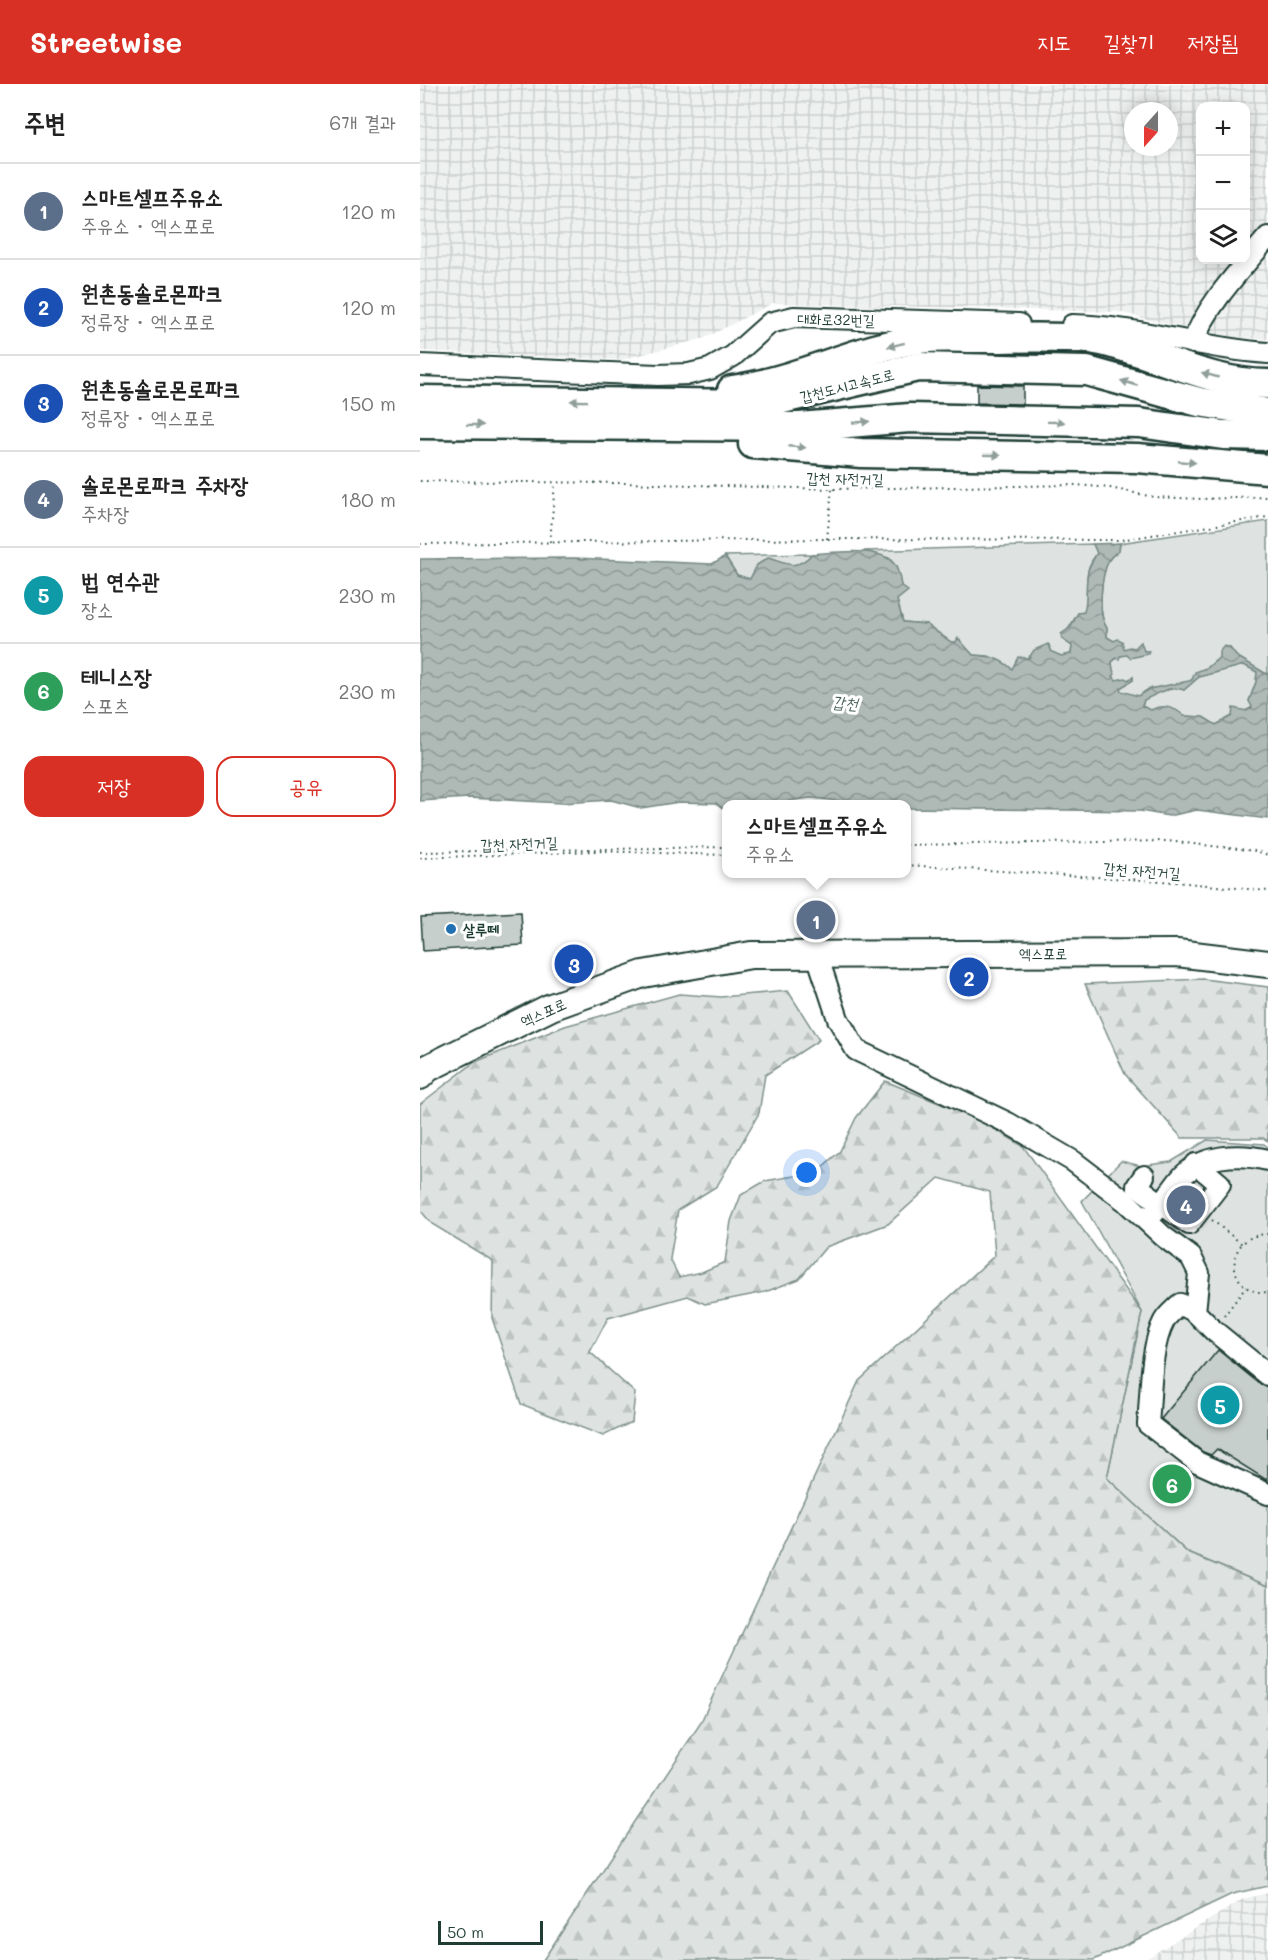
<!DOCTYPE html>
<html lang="ko">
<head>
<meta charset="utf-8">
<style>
	:root { --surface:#fff; --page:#f6f6f6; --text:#222; --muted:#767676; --line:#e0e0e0; --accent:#d93025 }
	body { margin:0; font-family:Mali,"Poor Story",sans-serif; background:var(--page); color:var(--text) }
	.controls { position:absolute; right:18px; top:18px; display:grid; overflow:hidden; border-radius:12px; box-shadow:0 3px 15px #0003 }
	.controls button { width:54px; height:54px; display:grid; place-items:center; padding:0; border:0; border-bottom:2px solid var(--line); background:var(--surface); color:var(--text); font:30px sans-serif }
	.compass { position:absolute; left:704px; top:18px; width:54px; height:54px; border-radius:50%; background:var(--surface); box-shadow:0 3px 15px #0003; rotate:201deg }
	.scale { position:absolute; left:18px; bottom:15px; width:105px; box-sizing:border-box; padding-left:6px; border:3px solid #1f3d34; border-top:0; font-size:16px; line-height:21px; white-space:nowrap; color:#1f3d34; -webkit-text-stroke:4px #fff; paint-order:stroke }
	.you { position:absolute; left:387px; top:1089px; width:21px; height:21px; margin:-15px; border:4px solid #fff; border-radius:50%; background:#1a73e8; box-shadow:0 0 0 9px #1a73e833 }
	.badge { display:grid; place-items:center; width:39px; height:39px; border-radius:50%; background:var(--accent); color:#fff; font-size:20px; font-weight:700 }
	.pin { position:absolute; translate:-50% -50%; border:3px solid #fff; box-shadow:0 2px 6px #0006 }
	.popup { position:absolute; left:302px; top:716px; width:189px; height:78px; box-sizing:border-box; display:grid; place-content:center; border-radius:12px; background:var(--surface); filter:drop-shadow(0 2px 4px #0005); font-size:20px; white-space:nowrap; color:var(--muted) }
	.popup b { font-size:22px; color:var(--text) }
	.popup::after { content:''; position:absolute; left:50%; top:100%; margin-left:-12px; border:12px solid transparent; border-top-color:var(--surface) }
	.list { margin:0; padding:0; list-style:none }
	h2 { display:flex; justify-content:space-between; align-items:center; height:78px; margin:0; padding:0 24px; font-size:26px }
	h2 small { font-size:20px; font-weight:400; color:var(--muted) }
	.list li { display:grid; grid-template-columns:39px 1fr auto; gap:18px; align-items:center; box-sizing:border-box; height:96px; padding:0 24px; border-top:2px solid var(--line) }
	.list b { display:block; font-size:22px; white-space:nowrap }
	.list p { margin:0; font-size:20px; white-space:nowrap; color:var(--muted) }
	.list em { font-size:20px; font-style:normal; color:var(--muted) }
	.actions { display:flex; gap:12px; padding:18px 24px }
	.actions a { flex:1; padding:14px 0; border:2px solid var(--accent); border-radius:18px; text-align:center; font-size:21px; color:var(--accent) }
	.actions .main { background:var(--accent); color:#fff }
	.icon { flex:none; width:33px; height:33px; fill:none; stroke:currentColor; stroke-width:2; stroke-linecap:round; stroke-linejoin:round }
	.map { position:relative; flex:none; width:848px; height:1876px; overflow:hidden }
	header { display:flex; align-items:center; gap:36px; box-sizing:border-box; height:84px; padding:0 30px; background:var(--accent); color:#fff }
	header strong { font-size:28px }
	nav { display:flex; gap:33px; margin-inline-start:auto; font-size:21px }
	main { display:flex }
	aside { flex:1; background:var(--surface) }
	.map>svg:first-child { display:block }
	.industrial { fill:url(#industrial-grid); fill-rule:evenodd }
	.green { fill:#dee3e2; stroke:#7e908b; stroke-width:1.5 }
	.forest { fill:url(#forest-firs); stroke:#7e908b; stroke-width:1.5 }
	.water { fill:url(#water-waves); stroke:#758883; stroke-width:1.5; fill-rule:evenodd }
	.building { fill:#c7cfcc; stroke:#1f3d34; stroke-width:1.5 }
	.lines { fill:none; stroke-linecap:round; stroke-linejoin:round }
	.minor-casing { stroke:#1f3d34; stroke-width:24 }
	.major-casing { stroke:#1f3d34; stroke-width:30 }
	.highway-casing { stroke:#1f3d34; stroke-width:33 }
	.path { stroke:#1f3d34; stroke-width:2; stroke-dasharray:1.5 4.5; stroke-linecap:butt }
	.minor { stroke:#fff; stroke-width:20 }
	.major { stroke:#fff; stroke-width:26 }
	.highway { stroke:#fff; stroke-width:28 }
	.oneway { fill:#8f9e9a }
	.poi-dot { fill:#1f6fb2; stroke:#fff; stroke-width:2 }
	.labels { text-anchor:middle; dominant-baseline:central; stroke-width:6; stroke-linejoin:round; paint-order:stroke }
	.street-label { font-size:15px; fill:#1f3d34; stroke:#fff }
	.poi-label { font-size:15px; font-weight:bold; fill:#1f3d34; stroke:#fff; text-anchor:start }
	.water-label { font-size:16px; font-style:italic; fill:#4a625b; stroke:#fff }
</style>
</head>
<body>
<header>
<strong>Streetwise</strong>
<nav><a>지도</a><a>길찾기</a><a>저장됨</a></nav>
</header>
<main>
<aside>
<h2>주변<small>6개 결과</small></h2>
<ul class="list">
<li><span class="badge" style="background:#5c6f8a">1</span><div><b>스마트셀프주유소</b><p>주유소 · 엑스포로</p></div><em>120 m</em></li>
<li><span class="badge" style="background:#1a4fb4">2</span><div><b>원촌동솔로몬파크</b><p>정류장 · 엑스포로</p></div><em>120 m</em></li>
<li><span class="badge" style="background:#1a4fb4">3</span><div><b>원촌동솔로몬로파크</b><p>정류장 · 엑스포로</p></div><em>150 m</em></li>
<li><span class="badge" style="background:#5c6f8a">4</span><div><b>솔로몬로파크 주차장</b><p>주차장</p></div><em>180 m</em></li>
<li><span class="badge" style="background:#0f9aa8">5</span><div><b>법 연수관</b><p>장소</p></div><em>230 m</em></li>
<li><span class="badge" style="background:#2e9e5b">6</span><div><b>테니스장</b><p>스포츠</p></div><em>230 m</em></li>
</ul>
<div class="actions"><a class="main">저장</a><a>공유</a></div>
</aside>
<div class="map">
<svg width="848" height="1876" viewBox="0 0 848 1876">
	<defs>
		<pattern id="industrial-grid" width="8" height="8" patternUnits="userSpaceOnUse" patternTransform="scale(1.5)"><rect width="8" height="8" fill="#eef1f0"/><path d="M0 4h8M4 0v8" fill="none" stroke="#ccd0ce"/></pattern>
		<pattern id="forest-firs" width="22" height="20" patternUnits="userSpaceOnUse" patternTransform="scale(1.5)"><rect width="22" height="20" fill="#dee3e2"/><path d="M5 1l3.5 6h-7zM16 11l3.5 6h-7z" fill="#bec4c2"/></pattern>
		<pattern id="water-waves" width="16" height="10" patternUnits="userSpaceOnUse" patternTransform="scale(1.5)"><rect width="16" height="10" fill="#afbab7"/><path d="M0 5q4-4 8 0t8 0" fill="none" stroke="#8e9896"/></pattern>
	</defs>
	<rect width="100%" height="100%" fill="#fff"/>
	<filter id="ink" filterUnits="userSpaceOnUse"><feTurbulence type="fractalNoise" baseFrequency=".0167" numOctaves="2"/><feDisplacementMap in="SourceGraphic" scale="12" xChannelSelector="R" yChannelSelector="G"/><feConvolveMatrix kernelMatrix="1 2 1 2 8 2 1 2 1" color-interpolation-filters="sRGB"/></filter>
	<g filter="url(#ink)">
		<g class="industrial">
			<path d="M0 0H848V255L798 252 698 228 353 219 285 254 201 276 0 267ZM780 22H826V176H780ZM713 27H749V63H713Z"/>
			<path d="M848 1809V1876H724L823 1815Z"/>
		</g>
		<g class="green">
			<path d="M848 437V591L816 572 810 564 787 584 783 585 769 598 729 605 718 612 701 608 700 604 713 596V593L708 596H696L693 592 692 578 700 572 729 567H724L719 562 715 564 704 565 702 562 687 553V544C677 530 681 491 689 476 691 472 696 469 699 466L700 459Z"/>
			<path d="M673 460 677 469C674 473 671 478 669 483 664 497 669 513 664 529H658L642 555 652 562 651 570 641 572 631 568 629 561 596 580 592 585 569 572 553 571 538 555 536 558H531L506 540 483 538 477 516 481 502 476 482 469 474 444 467Z"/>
			<path d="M392 470C376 487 368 480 348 474L337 481 330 495 317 491 305 472Z"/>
			<path d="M824 581 837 588 836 598 829 617 833 623 796 641 783 633 764 632 731 626 722 623 724 616C736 610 751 601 764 606L779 593Z"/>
			<path d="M787 1056 844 1060 848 1063V1502L768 1469 687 1394 722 1228 662 1117 701 1077 721 1082 751 1078Z"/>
		</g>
		<g class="forest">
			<path d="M783 895 848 903V1057L843 1054H762L705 990 665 900Z"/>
			<path d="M368 907 399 956 345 991 339 1029 297 1102 258 1126 250 1175 259 1193 282 1188 305 1178 311 1137 321 1111 345 1097 374 1092 401 1084 420 1067 436 1034 465 997 558 1035 603 1062 722 1228 687 1394 768 1469 848 1502V1802L812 1810 674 1876H123L280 1640 439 1297 575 1171 570 1108 519 1094 468 1140 406 1163 379 1195 345 1208 285 1220 268 1212 188 1234 170 1268 215 1309 212 1338 183 1352 101 1320 72 1234 73 1177 12 1140 0 1126V1020L55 978 145 942 259 910 301 913Z"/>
		</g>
		<path class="water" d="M700 459 699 466C696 469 691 472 689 476 681 491 677 531 687 544V553L694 557 698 555 702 557 704 565 710 563 715 564 721 558 724 567H729L728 570 710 574 707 571 700 572 699 575 696 574 692 578 693 586 695 590 693 592 696 596 705 594 708 596 713 593V596L700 604 701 607 718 612 729 605 769 597 772 596 775 588 787 584 799 574V568L804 562 810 564 816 572 848 591V735L777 726 749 732 720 727 486 724V720H446L391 714 344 720H306V727L296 719 259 718 221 724 191 716 142 719 49 714 0 717V475L155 474 292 480 305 472 317 491 330 495 337 481 348 474C368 480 376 487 392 470 413 469 459 461 474 480 479 486 480 495 481 502L488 507 477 516 483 538 506 540 531 558H536L538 554 553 571C569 572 580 574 592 585L598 573 609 574 614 566 628 560 632 568 641 572 651 570 652 562 642 555 641 550 651 543 658 529 664 528C668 514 665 502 668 487 669 481 674 475 677 469L673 460ZM824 581 837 588 836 598 829 617 832 623 827 627 813 624 812 632 796 641 783 633 764 632C755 623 742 620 731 626L722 622 724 616C736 610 752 601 764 606L779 593Z"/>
		<g class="building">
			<path d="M557 301 603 302V320L557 319Z"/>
			<path d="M101 828 103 861 3 867 1 833Z"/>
			<path d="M798 1266 840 1300 848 1304V1397L797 1365 791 1371 783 1368 741 1335Z"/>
		</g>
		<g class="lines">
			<g class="minor-casing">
				<g id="minor">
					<path d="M652 241C719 242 782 265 848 269"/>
					<path d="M773 259C786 221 822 184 848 153"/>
					<path d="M0 281 238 291 269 290 290 285 313 272 350 239 374 233 599 240"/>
					<path d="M397 871 418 935 436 966 588 1039 653 1077 704 1116 744 1153 771 1173 779 1189 775 1228 793 1246 848 1291"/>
					<path d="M724 1092 717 1102 769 1140 800 1100 776 1080"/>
					<path d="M734 1129C744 1118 751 1106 760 1095 781 1070 819 1069 848 1076"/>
					<path d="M775 1228 760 1220C755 1225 747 1231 744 1237 730 1263 731 1310 728 1340L777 1378 848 1410"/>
				</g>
			</g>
			<g class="major-casing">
				<path id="major" d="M0 992 8 984 131 923 223 890 331 871 757 869 848 880"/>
			</g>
			<g class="highway-casing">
				<g id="highway">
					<path d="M312 306C377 297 437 264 500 255 519 252 540 254 559 254 595 254 632 252 668 255 684 256 701 262 716 267 759 281 802 300 848 300"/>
					<path d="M0 316 342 320 498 283 667 287 779 318 848 329"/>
					<path d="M0 340 379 343 490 334 719 339 803 351 848 352"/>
					<path d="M333 360 441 369 717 374 848 385"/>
				</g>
			</g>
			<g class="path">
				<path d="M0 397 203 399 412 405 657 401 690 404 734 413 782 415 848 413"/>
				<path d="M407 455 412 405"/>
				<path d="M130 458 135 399"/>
				<path d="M0 460 407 455 700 456 848 433"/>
				<path d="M486 761 747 757 836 767 848 771"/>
				<path d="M0 768 306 763"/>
				<path d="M0 774 177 767 306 771"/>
				<path d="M486 781 756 798 848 807"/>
				<path d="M792 1136 822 1160"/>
				<path d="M848 1150C800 1151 807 1213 848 1208"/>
				<path d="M804 1232 826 1203"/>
			</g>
			<use href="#minor" class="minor"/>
			<use href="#major" class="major"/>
			<use href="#highway" class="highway"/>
		</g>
		<defs><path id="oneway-solid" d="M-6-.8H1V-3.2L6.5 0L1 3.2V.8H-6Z" transform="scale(1.5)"/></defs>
		<g class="oneway">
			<use href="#oneway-solid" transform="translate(476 261) rotate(166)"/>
			<use href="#oneway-solid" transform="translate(790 291) rotate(-164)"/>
			<use href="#oneway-solid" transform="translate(709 299) rotate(-164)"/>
			<use href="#oneway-solid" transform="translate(159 317) rotate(-179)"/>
			<use href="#oneway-solid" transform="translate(441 338) rotate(-4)"/>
			<use href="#oneway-solid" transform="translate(636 338) rotate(1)"/>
			<use href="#oneway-solid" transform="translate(55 341) rotate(1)"/>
			<use href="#oneway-solid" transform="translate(377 363) rotate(5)"/>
			<use href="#oneway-solid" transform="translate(572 371) rotate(1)"/>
			<use href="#oneway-solid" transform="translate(767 378) rotate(5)"/>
		</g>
	</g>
	<circle class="poi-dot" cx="31" cy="845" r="6"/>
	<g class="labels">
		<g class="street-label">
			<text transform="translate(416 235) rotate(1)">대화로32번길</text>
			<text transform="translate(427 301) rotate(-14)">갑천도시고속도로</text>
			<text transform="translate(425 394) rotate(1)">갑천 자전거길</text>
			<text transform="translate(99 759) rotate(-2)">갑천 자전거길</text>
			<text transform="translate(722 786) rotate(4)">갑천 자전거길</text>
			<text x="623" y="869">엑스포로</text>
			<text transform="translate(123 928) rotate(-24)">엑스포로</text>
		</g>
		<g class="poi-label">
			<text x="43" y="845">살루떼</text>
		</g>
		<g class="water-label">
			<text transform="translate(425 618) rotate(5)">갑천</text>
		</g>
	</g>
</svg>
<div class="controls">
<button>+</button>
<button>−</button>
<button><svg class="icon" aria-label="layers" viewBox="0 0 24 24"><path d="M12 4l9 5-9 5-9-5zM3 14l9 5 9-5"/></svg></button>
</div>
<svg class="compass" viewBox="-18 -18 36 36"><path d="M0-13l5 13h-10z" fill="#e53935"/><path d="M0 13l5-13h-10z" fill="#767676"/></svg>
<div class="scale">50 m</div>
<div class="you"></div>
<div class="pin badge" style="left:396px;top:836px;background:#5c6f8a">1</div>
<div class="popup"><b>스마트셀프주유소</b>주유소</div>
<div class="pin badge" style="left:549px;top:893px;background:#1a4fb4">2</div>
<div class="pin badge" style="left:154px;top:880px;background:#1a4fb4">3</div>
<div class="pin badge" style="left:766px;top:1121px;background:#5c6f8a">4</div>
<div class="pin badge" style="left:800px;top:1321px;background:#0f9aa8">5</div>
<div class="pin badge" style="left:752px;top:1400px;background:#2e9e5b">6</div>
</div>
</main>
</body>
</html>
